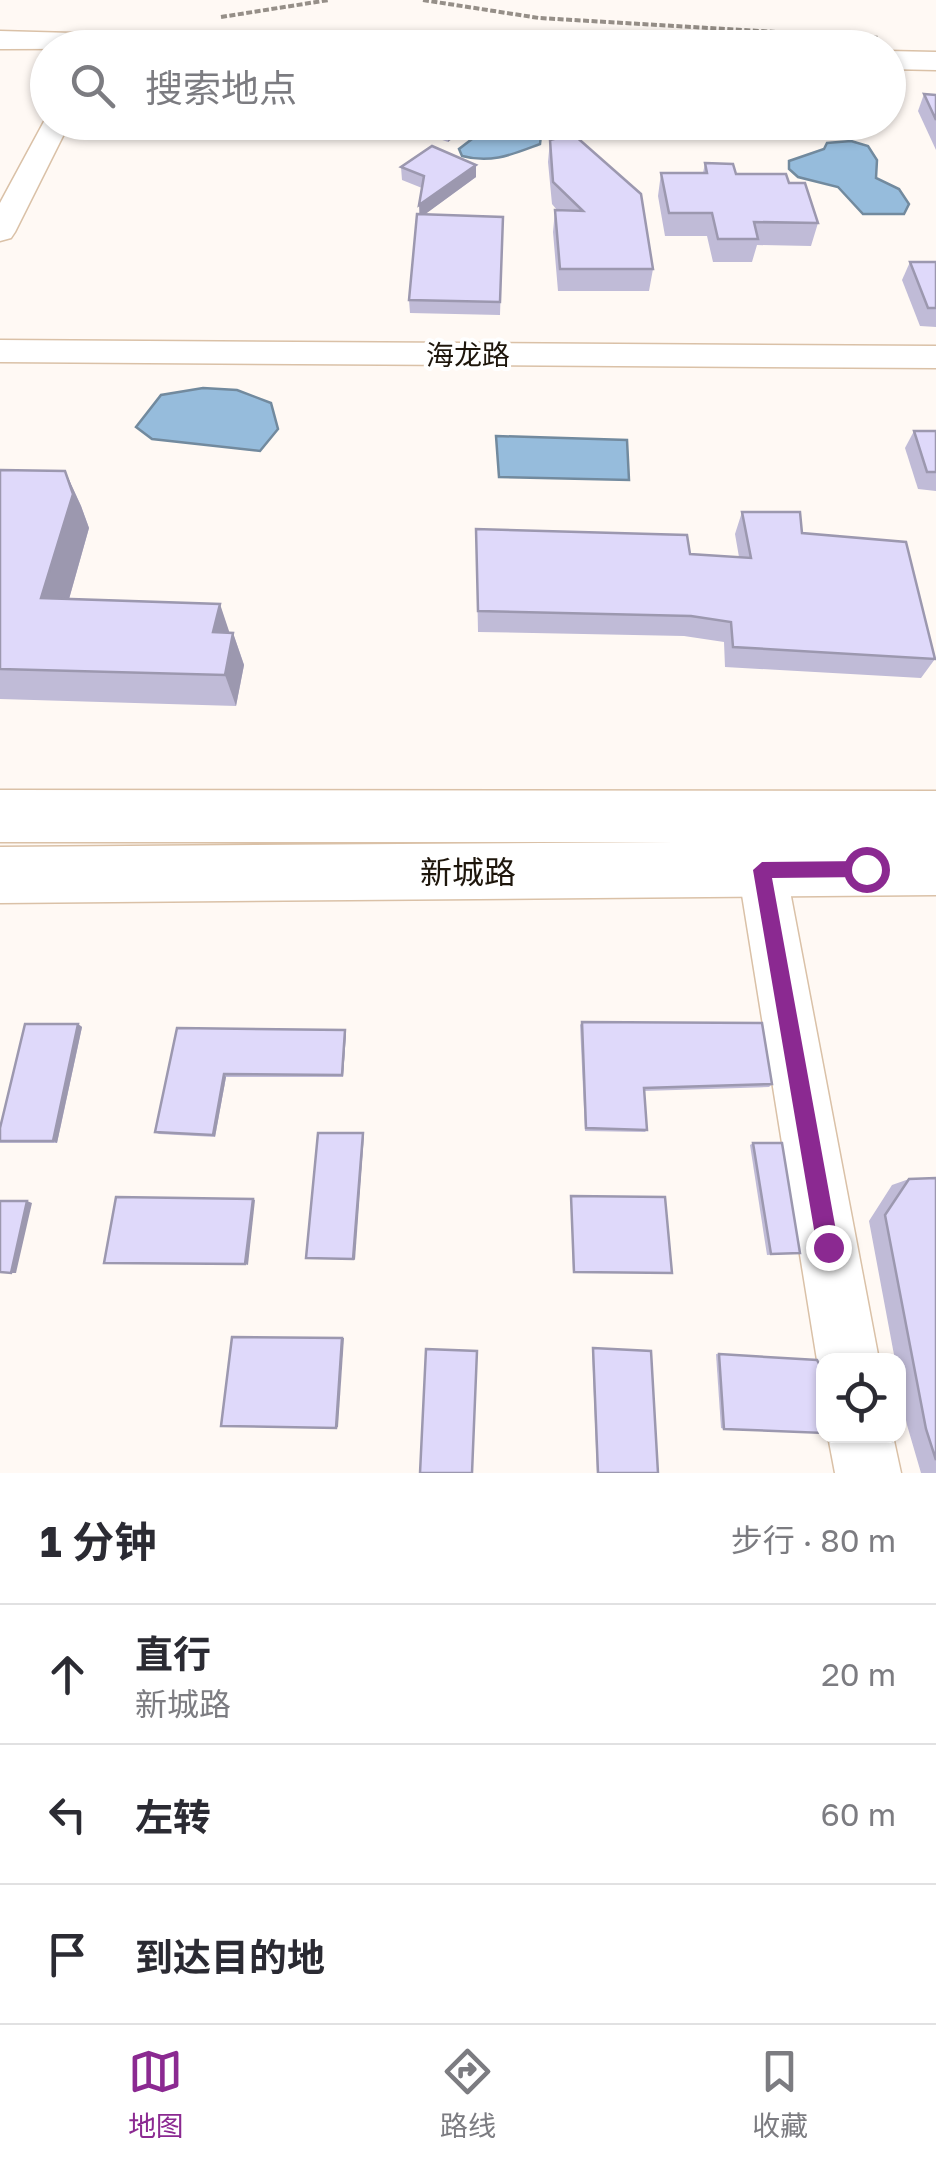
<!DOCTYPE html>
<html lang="zh">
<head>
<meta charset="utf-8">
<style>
	:root { --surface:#fff; --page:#f2f2f3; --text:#2b2b33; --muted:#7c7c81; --line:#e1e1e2; --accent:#8b2991 }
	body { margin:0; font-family:"Golos Text","Noto Sans SC",sans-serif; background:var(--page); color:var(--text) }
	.controls { position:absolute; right:30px; bottom:30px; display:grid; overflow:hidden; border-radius:20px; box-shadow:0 2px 8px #0004 }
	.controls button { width:90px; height:90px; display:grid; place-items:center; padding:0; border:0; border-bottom:2px solid var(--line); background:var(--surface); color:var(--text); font:50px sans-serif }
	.stop { position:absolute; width:30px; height:30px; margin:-22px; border:8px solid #8b2991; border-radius:50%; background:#fff }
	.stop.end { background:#8b2991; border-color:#fff; box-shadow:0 2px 10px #0008 }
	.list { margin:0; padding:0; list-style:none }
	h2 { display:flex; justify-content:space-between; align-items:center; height:130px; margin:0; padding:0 40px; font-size:42px }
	h2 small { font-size:32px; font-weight:400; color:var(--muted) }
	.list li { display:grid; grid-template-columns:65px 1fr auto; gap:30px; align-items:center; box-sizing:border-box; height:140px; padding:0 40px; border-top:2px solid var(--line) }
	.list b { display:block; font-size:38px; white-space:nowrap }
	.list p { margin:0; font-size:32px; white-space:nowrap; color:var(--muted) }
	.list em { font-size:32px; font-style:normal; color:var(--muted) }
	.icon { flex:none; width:55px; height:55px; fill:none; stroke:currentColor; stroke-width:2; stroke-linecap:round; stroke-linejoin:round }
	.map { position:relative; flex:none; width:936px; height:1473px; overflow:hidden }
	.search { position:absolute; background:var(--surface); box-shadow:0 2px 8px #0004; left:30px; right:30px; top:30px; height:110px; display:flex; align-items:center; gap:25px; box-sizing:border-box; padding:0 35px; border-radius:55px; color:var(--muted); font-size:38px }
	.sheet { height:550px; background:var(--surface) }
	nav { display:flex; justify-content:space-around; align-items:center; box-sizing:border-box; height:140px; border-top:2px solid var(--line); background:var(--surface); font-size:28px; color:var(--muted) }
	nav a { display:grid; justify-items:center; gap:5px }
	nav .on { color:var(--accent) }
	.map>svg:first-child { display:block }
	.water { fill:#96bcdc; stroke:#728a9e; stroke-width:2.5 }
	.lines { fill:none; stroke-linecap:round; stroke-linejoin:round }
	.minor-casing { stroke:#dac1a7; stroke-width:3 }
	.major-casing { stroke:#dac1a7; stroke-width:3 }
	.path { stroke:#968f88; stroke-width:4; stroke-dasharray:6 2.5; stroke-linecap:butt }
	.minor { fill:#fff; fill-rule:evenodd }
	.major { fill:#fff; fill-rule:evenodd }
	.wall { fill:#c0bbd7 }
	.shaded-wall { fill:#9c98af }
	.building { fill:#dfd9fa; stroke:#9c98af; stroke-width:2.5 }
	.route { fill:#8b2991 }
	.labels { text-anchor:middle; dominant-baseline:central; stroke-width:8; stroke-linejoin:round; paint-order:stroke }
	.far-street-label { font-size:28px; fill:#1e160c; stroke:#fff }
	.street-label { font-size:32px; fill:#1e160c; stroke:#fff }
</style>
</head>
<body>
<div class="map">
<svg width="936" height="1473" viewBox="0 0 936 1473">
	<rect width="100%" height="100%" fill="#fff9f4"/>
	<g class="water">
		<path d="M493 123H533L542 127 540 144C513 154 492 164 462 156L459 149Z"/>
		<path d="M851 141 868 146 877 160 876 178 899 189 909 204 904 214H863L838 187 798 177 789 169V161L824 149 827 143Z"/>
		<path d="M203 388 237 390 271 403 278 429 260 451 152 439 136 427 161 395Z"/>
		<path d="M496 436 627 440 629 480 499 477Z"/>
	</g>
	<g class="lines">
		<g class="minor-casing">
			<g id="minor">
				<path d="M47 116 48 122H70L15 232 11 238 0 241V203Z"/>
				<path d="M0 340 936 346V368L0 362Z"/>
				<path d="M762 848 779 854 786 870 879 1360H824V1377L817 1360 738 870 745 854Z"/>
				<path d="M828 1436H893L901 1473H835Z"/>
			</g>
		</g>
		<g class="major-casing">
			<g id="major">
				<path d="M0 31 296 39 307 41 311 48 0 49Z"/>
				<path d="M888 51 936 52V70L888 69Z"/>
				<path d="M0 790 936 791V895L0 903V847L674 842H0Z"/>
			</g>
		</g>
		<g class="path">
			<path d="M423 0 539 18 880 38"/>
			<path d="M221 17 329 0"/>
		</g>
		<use href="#minor" class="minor"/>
		<use href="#major" class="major"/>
	</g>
	<g class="wall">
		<path d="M924 94 936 95V150L918 111Z"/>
		<path d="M402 122H473L448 142 403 126Z"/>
		<path d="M550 140 653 269 649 291H558L553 232 555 210H557L552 204 548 162Z"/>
		<path d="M705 163 736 174 789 183 818 223 811 246 757 245 752 262H713L707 236H665L658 196 661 173H703Z"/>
		<path d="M476 165V177L425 214 503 217 500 315 410 313 409 300 422 188 402 180 401 167Z"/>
		<path d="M910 262H936V327L920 326 902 280Z"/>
		<path d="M914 431H936V491L918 489 905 448Z"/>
		<path d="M0 470 65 471 81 506 89 528 69 599 233 633 244 665 236 706 0 699Z"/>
		<path d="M742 512 802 533 935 659 921 678 725 667 724 642 684 636 478 632 476 529 690 554 739 557 735 534Z"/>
		<path d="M582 1022 772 1084 769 1087 644 1091 647 1130 645 1132 585 1131 580 1025Z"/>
		<path d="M78 1024 82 1027 57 1143H0V1128Z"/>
		<path d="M177 1028 346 1033 343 1077H226L215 1137 159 1134 155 1132Z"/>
		<path d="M753 1143 800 1253 767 1255 750 1145Z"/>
		<path d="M936 1178V1473H921L907 1425 898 1380V1360H895L869 1221 892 1185 909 1179Z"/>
		<path d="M571 1196 672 1273H573Z"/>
		<path d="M592 1348 651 1351 658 1473H597Z"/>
		<path d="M716 1354 817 1360 724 1429 721 1428Z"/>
	</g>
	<g class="shaded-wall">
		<path d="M457 122H473L448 142V129Z"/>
		<path d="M476 165V177L420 218 419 205Z"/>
		<path d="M65 471 81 506 89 528 60 631 41 598Z"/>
		<path d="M220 604 231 637 213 632Z"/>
		<path d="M233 633 244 665 236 706 225 675Z"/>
		<path d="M78 1024 82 1027 57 1143 53 1141Z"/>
		<path d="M345 1030 346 1033 343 1077 342 1075Z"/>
		<path d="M224 1074 226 1077 215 1137 213 1135Z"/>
		<path d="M363 1133 364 1136 355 1260 353 1259Z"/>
		<path d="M253 1199 255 1200 248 1265 245 1264Z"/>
		<path d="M27 1201 32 1203 16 1273H11Z"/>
		<path d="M342 1338H344L338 1427 336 1428Z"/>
	</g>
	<g class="building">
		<path d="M924 94 936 95V120Z"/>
		<path d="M428 122H457L448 129Z"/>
		<path d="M573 134 641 194 653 269H560L555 210 583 211 553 182 550 140Z"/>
		<path d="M432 146 476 165 419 205 424 176 401 167Z"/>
		<path d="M705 163 733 164 736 174H786L789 183H805L818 223 754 222 758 239H718L712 213H669L661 173H707Z"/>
		<path d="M417 214 503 217 500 302 409 300Z"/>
		<path d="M910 262H936V308H928Z"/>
		<path d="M914 431H936V472H927Z"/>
		<path d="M0 470 65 471 73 494 41 598 220 604 213 632 233 633 225 675 0 669Z"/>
		<path d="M742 512H800L802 533 906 542 935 659 733 647 731 622 691 616 478 611 476 529 687 535 690 554 751 558Z"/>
		<path d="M582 1022 762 1023 772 1084 644 1088 647 1130 586 1128Z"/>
		<path d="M25 1024H78L53 1141H0V1128Z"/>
		<path d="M177 1028 345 1030 342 1075 224 1074 213 1135 155 1132Z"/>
		<path d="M318 1133H363L353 1259 306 1258Z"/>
		<path d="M753 1143H782L800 1253 771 1254Z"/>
		<path d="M936 1178V1460L926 1429 885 1215 909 1179Z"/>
		<path d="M571 1196 665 1197 672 1273 574 1272Z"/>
		<path d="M116 1197 253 1199 245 1264 104 1263Z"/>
		<path d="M0 1201H27L11 1273 0 1272Z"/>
		<path d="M232 1337 342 1338 336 1428 221 1426Z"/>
		<path d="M593 1348 651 1351 658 1473H598Z"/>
		<path d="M426 1349 477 1351 472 1473H420Z"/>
		<path d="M719 1354 817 1360 824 1373V1433L724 1429Z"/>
	</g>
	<path class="route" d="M866 861 875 869 866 877 772 878 839 1247 836 1255 828 1258 821 1255 817 1247 753 870 762 862Z"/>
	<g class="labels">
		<g class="far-street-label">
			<text x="468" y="354">海龙路</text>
		</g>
		<g class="street-label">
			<text x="468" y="872">新城路</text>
		</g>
	</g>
</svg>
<div class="controls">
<button><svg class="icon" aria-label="locate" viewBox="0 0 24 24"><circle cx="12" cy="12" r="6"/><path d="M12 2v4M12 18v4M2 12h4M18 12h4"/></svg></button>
</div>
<div class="stop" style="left:866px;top:869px"></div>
<div class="stop end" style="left:828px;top:1247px"></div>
<div class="search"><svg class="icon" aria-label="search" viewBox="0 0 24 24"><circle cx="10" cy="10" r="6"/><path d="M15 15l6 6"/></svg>搜索地点</div>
</div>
<section class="sheet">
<h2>1 分钟<small>步行 · 80 m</small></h2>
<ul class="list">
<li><svg class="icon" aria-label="ahead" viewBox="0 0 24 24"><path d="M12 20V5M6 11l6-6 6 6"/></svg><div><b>直行</b><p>新城路</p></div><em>20 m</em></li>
<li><svg class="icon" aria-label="left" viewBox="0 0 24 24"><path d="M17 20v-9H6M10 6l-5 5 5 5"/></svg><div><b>左转</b></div><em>60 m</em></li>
<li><svg class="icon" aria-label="arrive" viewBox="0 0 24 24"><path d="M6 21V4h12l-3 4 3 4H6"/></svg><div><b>到达目的地</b></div></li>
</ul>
</section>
<nav>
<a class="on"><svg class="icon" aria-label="map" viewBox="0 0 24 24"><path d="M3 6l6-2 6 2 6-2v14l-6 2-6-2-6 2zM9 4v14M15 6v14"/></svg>地图</a>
<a><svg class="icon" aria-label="directions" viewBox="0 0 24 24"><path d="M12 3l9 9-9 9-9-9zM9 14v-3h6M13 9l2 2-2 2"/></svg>路线</a>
<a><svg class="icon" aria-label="saved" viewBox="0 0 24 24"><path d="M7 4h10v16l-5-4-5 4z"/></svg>收藏</a>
</nav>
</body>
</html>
